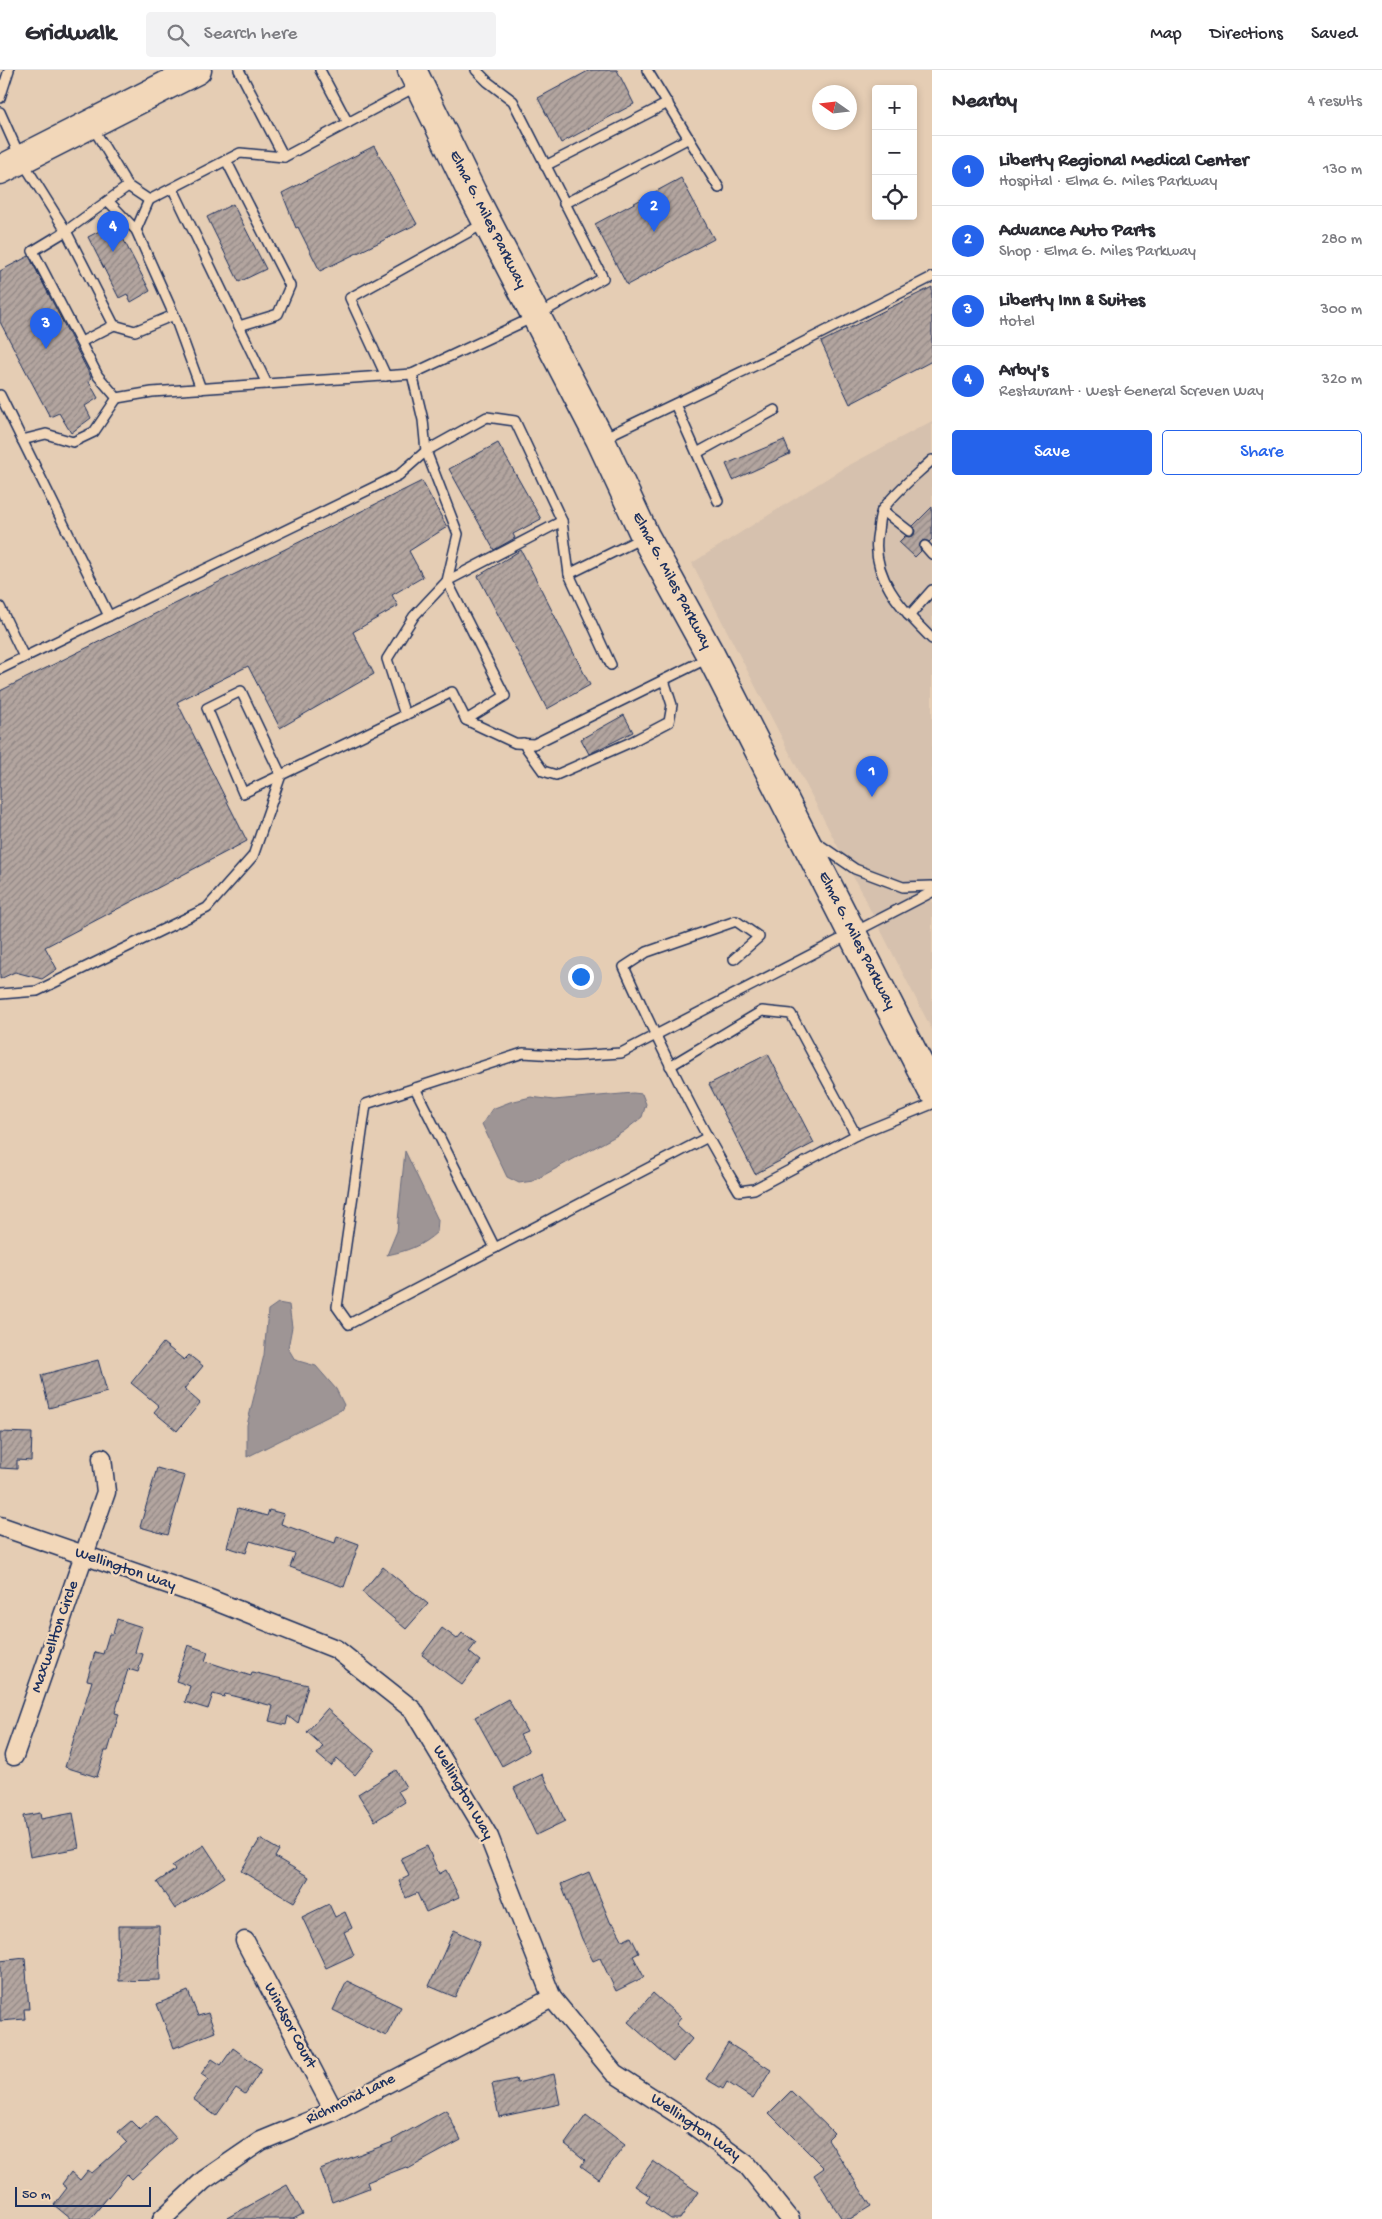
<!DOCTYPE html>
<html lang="en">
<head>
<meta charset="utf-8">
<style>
	:root { --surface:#fff; --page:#f2f2f3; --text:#2b2b33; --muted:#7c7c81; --line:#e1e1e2; --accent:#2563eb }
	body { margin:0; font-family:"Gochi Hand",sans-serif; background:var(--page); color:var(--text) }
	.controls { position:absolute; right:15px; top:15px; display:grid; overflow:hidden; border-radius:5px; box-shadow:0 2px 8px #0003 }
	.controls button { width:45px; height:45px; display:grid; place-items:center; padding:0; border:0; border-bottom:1px solid var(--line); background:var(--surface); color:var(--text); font:25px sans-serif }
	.compass { position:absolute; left:812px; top:15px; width:45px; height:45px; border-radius:50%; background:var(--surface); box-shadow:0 2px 8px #0003; rotate:284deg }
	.scale { position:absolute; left:15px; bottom:12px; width:136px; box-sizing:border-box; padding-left:5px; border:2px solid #1b2f5e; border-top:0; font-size:14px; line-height:18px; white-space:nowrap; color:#1b2f5e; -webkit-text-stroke:4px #f2d7b9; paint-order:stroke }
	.you { position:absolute; left:580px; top:906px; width:18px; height:18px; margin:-12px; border:4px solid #fff; border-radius:50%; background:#1a73e8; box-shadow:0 0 0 8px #1a73e833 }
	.badge { display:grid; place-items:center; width:32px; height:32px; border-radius:50%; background:var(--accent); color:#fff; font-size:16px; font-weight:700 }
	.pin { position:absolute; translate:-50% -41px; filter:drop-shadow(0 1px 2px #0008) }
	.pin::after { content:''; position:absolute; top:26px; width:18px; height:15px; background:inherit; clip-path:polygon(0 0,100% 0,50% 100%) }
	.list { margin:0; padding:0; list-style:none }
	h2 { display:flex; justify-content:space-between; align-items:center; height:65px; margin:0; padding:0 20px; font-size:21px }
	h2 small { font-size:16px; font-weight:400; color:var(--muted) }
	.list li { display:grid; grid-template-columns:32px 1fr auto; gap:15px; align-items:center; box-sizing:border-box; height:70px; padding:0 20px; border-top:1px solid var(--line) }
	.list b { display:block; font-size:19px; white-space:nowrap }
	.list p { margin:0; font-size:16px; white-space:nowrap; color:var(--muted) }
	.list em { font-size:16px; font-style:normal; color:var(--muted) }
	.actions { display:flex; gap:10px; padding:15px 20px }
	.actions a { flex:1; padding:11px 0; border:1px solid var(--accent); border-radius:5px; text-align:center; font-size:18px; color:var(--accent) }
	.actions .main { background:var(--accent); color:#fff }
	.icon { flex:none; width:28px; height:28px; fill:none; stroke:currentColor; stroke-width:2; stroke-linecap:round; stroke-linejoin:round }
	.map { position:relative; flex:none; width:932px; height:2149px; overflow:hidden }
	header { display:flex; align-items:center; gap:30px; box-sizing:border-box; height:70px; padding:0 25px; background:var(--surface); border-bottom:1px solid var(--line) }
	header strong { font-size:24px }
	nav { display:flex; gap:28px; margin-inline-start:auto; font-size:18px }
	.search { width:350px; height:45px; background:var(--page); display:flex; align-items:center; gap:12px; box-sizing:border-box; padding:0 18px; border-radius:5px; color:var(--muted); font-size:19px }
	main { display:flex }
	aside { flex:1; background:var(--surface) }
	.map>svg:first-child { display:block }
	.built { fill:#d6c1ae }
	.water { fill:#9e9595; stroke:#6a6c7f }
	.building { fill:url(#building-hatch); stroke:#1b2f5e }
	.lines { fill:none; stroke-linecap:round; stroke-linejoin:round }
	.service-casing { stroke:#1b2f5e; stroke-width:12 }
	.minor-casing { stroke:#1b2f5e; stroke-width:21 }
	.primary-casing { stroke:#1b2f5e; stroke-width:31 }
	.service { stroke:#f2d7b9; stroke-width:9 }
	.minor { stroke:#f2d7b9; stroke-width:18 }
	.primary { stroke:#f2d7b9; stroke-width:28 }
	.labels { text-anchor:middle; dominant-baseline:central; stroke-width:5; stroke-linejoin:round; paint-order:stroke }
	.street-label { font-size:16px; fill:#1b2f5e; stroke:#f2d7b9 }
</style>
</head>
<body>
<header>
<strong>Gridwalk</strong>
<div class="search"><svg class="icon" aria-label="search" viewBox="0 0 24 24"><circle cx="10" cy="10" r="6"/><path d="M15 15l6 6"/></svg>Search here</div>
<nav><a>Map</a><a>Directions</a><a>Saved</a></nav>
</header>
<main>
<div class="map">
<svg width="932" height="2149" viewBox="0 0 932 2149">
	<defs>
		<pattern id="building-hatch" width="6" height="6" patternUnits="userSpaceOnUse" patternTransform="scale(1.25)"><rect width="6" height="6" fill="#b3a59f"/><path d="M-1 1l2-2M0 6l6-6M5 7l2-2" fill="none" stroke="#918785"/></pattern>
	</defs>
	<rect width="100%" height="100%" fill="#e5cdb4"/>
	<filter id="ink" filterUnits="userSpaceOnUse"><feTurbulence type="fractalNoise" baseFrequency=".02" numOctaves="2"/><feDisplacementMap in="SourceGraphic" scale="10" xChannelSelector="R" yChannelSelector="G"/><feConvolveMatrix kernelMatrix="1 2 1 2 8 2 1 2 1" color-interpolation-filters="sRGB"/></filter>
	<g filter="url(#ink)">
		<path class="built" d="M932 351V960L692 493 842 399Z"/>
		<g class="water">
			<path d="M633 1023 642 1024 646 1034 642 1047 623 1062 533 1111 519 1113 507 1107 482 1054 492 1039 510 1032 531 1027 554 1030Z"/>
			<path d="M405 1081 438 1150 437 1162C422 1176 407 1181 387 1185L397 1161Z"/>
			<path d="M278 1233 289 1235 292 1257 288 1278 295 1290 316 1296 336 1319 344 1335 341 1340 247 1387V1355L264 1285 268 1240Z"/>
		</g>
		<g class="building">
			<path d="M590 0H617L634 34 561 73 538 28Z"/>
			<path d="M374 76 417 154 320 201 298 157 296 158 282 123Z"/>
			<path d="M681 108 714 169 627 215 595 154Z"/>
			<path d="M233 134 266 199 239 212 207 147Z"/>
			<path d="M115 153 150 221 131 232 127 224 119 228 88 167Z"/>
			<path d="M29 186 91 307 89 312 98 328 85 336 91 348 71 363 59 343 50 347 0 252V201Z"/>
			<path d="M932 217V291L850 334 821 272Z"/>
			<path d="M784 370 790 384 733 410 726 394Z"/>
			<path d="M498 373 541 449 513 464 515 468 494 480 449 399Z"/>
			<path d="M422 411 447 457 409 481 423 507 392 525 398 536 353 562 374 604 280 658 248 596 177 632 247 771 45 877 57 899 42 909 15 902 0 909V621Z"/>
			<path d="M932 437V469L929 472 924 470 921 472 919 477 921 481 915 487 899 472 905 466 909 467 914 465 915 461 913 456Z"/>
			<path d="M521 480 590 615 547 639 478 506Z"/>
			<path d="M624 645 633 662 589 684 581 669Z"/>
			<path d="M768 984 814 1073 755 1104 709 1014Z"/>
			<path d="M163 1273 184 1290 189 1285 203 1296 184 1319 200 1333 177 1361 154 1342 159 1336 131 1313Z"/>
			<path d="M98 1290 107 1322 49 1338 41 1305Z"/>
			<path d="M0 1362 32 1363 31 1391 17 1390V1399L0 1398Z"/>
			<path d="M157 1398 185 1406 168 1465 140 1457Z"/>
			<path d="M238 1438 267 1446 269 1440 284 1444 281 1454 335 1473 337 1466 359 1474 344 1517 290 1497 295 1484 250 1471 246 1483 227 1477Z"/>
			<path d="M383 1497 428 1534 406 1559 362 1522Z"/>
			<path d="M117 1549 142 1557 135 1582 143 1584 138 1602 128 1599 115 1643 119 1644 108 1681H105L97 1707 65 1697 92 1611 87 1610 95 1582 103 1584 109 1564H113Z"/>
			<path d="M442 1558 457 1569 462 1563 476 1573 469 1582 480 1591 462 1615 422 1585Z"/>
			<path d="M188 1575 208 1582 205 1591 251 1606 252 1602 308 1615 298 1654 288 1646 286 1655 269 1651 273 1636 225 1624 224 1627 213 1624 208 1639 185 1632 190 1616 176 1611Z"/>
			<path d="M508 1629 527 1662 520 1665 529 1681 502 1696 475 1647Z"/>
			<path d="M327 1639 375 1681 355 1705 337 1689 331 1696 317 1684 323 1676 307 1662Z"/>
			<path d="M396 1700 406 1717 398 1721 405 1732 375 1751 358 1724Z"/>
			<path d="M543 1704 565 1751 536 1765 514 1718Z"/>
			<path d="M40 1743 41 1749 73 1743 79 1778 30 1787 23 1746Z"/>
			<path d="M260 1769 279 1780 275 1787 309 1807 294 1832 241 1801Z"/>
			<path d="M204 1775 225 1807 175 1839 157 1812 175 1800 172 1796Z"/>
			<path d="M427 1776 439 1804 446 1800 459 1827 426 1842 417 1823 406 1828 399 1811 409 1806 401 1788Z"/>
			<path d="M589 1802 611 1854 613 1853 623 1871 631 1867 639 1883 633 1886 644 1907 616 1921 600 1888 593 1891 582 1869 561 1814Z"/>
			<path d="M329 1834 335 1847 345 1842 352 1858 344 1862 354 1885 326 1898 302 1847Z"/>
			<path d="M118 1856H159L160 1910 119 1911Z"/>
			<path d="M454 1860 480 1872 455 1927 429 1916Z"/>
			<path d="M25 1888 29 1939H24L25 1949 0 1951V1891Z"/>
			<path d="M347 1911 401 1937 386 1966 333 1940Z"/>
			<path d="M188 1921 198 1946 208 1943 215 1962 174 1978 157 1934Z"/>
			<path d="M653 1923 681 1948 676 1954 692 1969 673 1992 628 1952Z"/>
			<path d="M728 1973 771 2000 753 2029 727 2012 723 2019 706 2009Z"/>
			<path d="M233 1978 262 1999 245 2024 236 2018 216 2046 193 2029 208 2009 201 2004 212 1989 221 1995Z"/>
			<path d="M554 2004 560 2034 499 2047 492 2014 516 2009 517 2013Z"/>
			<path d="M791 2021 834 2063 828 2069 871 2136 850 2149H842L814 2105 824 2098 769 2043Z"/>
			<path d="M446 2040 461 2070 408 2099 406 2097 367 2112 369 2118 332 2132 320 2099 393 2072 392 2070Z"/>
			<path d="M586 2045 625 2075 599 2109 581 2096 585 2090 565 2074Z"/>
			<path d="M156 2046 176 2068 132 2109 127 2104 90 2149H71L54 2135 67 2118 62 2114 71 2102 80 2110 88 2100 92 2103 127 2072 118 2062 131 2051 140 2060Z"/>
			<path d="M653 2091 698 2122 680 2149H671L646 2132 650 2126 635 2116Z"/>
			<path d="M287 2115 303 2144 293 2149H225Z"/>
		</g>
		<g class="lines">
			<g class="service-casing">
				<g id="service">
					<path d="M239 0 284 87"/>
					<path d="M320 0 348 53"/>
					<path d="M647 0 719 118"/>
					<path d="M0 28 9 0"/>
					<path d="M0 42 21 89 66 161 114 255 135 261 174 245"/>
					<path d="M92 56 128 116 149 130 240 83 284 87 417 16"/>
					<path d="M226 90 290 216 278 244 239 256"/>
					<path d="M545 96 668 33"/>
					<path d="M173 119 267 314"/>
					<path d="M108 131 136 160 174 245 201 319"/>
					<path d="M564 134 689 68"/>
					<path d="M136 160 149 130"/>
					<path d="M81 272 114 255"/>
					<path d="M386 306 350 228 485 153"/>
					<path d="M0 325 109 546"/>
					<path d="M117 328 152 322 412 304 536 246 603 208 513 31 488 12 476 0"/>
					<path d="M117 328 98 306 33 181 66 161 128 116"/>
					<path d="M675 334 718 431"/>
					<path d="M603 368 792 278 932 207"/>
					<path d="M22 370 46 364 73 372 94 362 117 328"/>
					<path d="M697 383 775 340"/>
					<path d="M932 390C916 405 896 421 883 439 879 444 879 454 878 461 869 506 902 539 932 569"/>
					<path d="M882 440 909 461"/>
					<path d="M925 476 932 484"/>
					<path d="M569 504 642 468"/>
					<path d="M0 537 24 587"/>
					<path d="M909 546 932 520"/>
					<path d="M0 599 399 405 426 381 487 347 515 351 562 451 569 504 611 595"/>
					<path d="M241 621 281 705 243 723 207 638Z"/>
					<path d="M405 645 452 622 466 650 505 626 447 511 562 451"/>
					<path d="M466 650 515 673 534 674 708 588"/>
					<path d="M523 673 543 701 556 705 631 672 669 652 672 635 664 610"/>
					<path d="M814 771 855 799 903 817 932 816"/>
					<path d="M734 889 759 867 736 851 647 882 624 897C659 974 695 1049 739 1121L754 1119 856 1065 932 1034"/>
					<path d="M0 924 37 921 207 838 253 786 281 705 405 645 387 589 414 546 447 511 458 464 426 381 423 350 412 304"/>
					<path d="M670 996 762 941 791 944 856 1065"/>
					<path d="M415 1018 495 1178"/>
					<path d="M706 1068 349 1254 337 1237 366 1034 523 983 573 986 621 983 932 822"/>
				</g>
			</g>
			<g class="minor-casing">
				<g id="minor">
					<path d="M0 1456 205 1527 336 1579 413 1640 489 1767 552 1928 614 2003 682 2047 746 2094 790 2149"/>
					<path d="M14 1686 106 1422 102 1388"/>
					<path d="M245 1871 334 2041"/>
					<path d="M162 2149 204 2110 261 2071 334 2041 552 1928"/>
				</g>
			</g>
			<g class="primary-casing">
				<g id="primary">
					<path d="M412 0 472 123 600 369 645 466 711 586 932 1020"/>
					<path d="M0 100 197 0"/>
				</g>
			</g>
			<use href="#service" class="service"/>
			<use href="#minor" class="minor"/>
			<use href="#primary" class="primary"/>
		</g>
	</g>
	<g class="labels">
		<g class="street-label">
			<text transform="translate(487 150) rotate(63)">Elma G. Miles Parkway</text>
			<text transform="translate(671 511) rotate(62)">Elma G. Miles Parkway</text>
			<text transform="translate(856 871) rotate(63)">Elma G. Miles Parkway</text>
			<text transform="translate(125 1500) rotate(19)">Wellington Way</text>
			<text transform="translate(56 1567) rotate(-71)">Maxwellton Circle</text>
			<text transform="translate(462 1723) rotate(60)">Wellington Way</text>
			<text transform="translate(289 1956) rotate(62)">Windsor Court</text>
			<text transform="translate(351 2030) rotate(-26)">Richmond Lane</text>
			<text transform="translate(695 2058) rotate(35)">Wellington Way</text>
		</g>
	</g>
</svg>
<div class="controls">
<button>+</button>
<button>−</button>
<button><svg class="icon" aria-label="locate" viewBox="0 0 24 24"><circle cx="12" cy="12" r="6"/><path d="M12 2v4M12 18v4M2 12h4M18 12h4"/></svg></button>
</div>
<svg class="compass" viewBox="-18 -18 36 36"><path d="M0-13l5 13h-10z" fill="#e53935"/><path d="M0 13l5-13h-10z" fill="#7c7c81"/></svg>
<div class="scale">50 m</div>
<div class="you"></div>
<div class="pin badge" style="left:872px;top:727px">1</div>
<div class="pin badge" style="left:654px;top:162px">2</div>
<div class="pin badge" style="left:46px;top:279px">3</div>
<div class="pin badge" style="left:113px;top:182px">4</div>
</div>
<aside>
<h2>Nearby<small>4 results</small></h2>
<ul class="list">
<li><span class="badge">1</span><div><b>Liberty Regional Medical Center</b><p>Hospital · Elma G. Miles Parkway</p></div><em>130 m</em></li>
<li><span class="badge">2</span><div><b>Advance Auto Parts</b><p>Shop · Elma G. Miles Parkway</p></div><em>280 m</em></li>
<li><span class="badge">3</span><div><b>Liberty Inn &amp; Suites</b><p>Hotel</p></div><em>300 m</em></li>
<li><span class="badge">4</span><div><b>Arby's</b><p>Restaurant · West General Screven Way</p></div><em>320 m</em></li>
</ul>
<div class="actions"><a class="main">Save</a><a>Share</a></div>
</aside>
</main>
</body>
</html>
